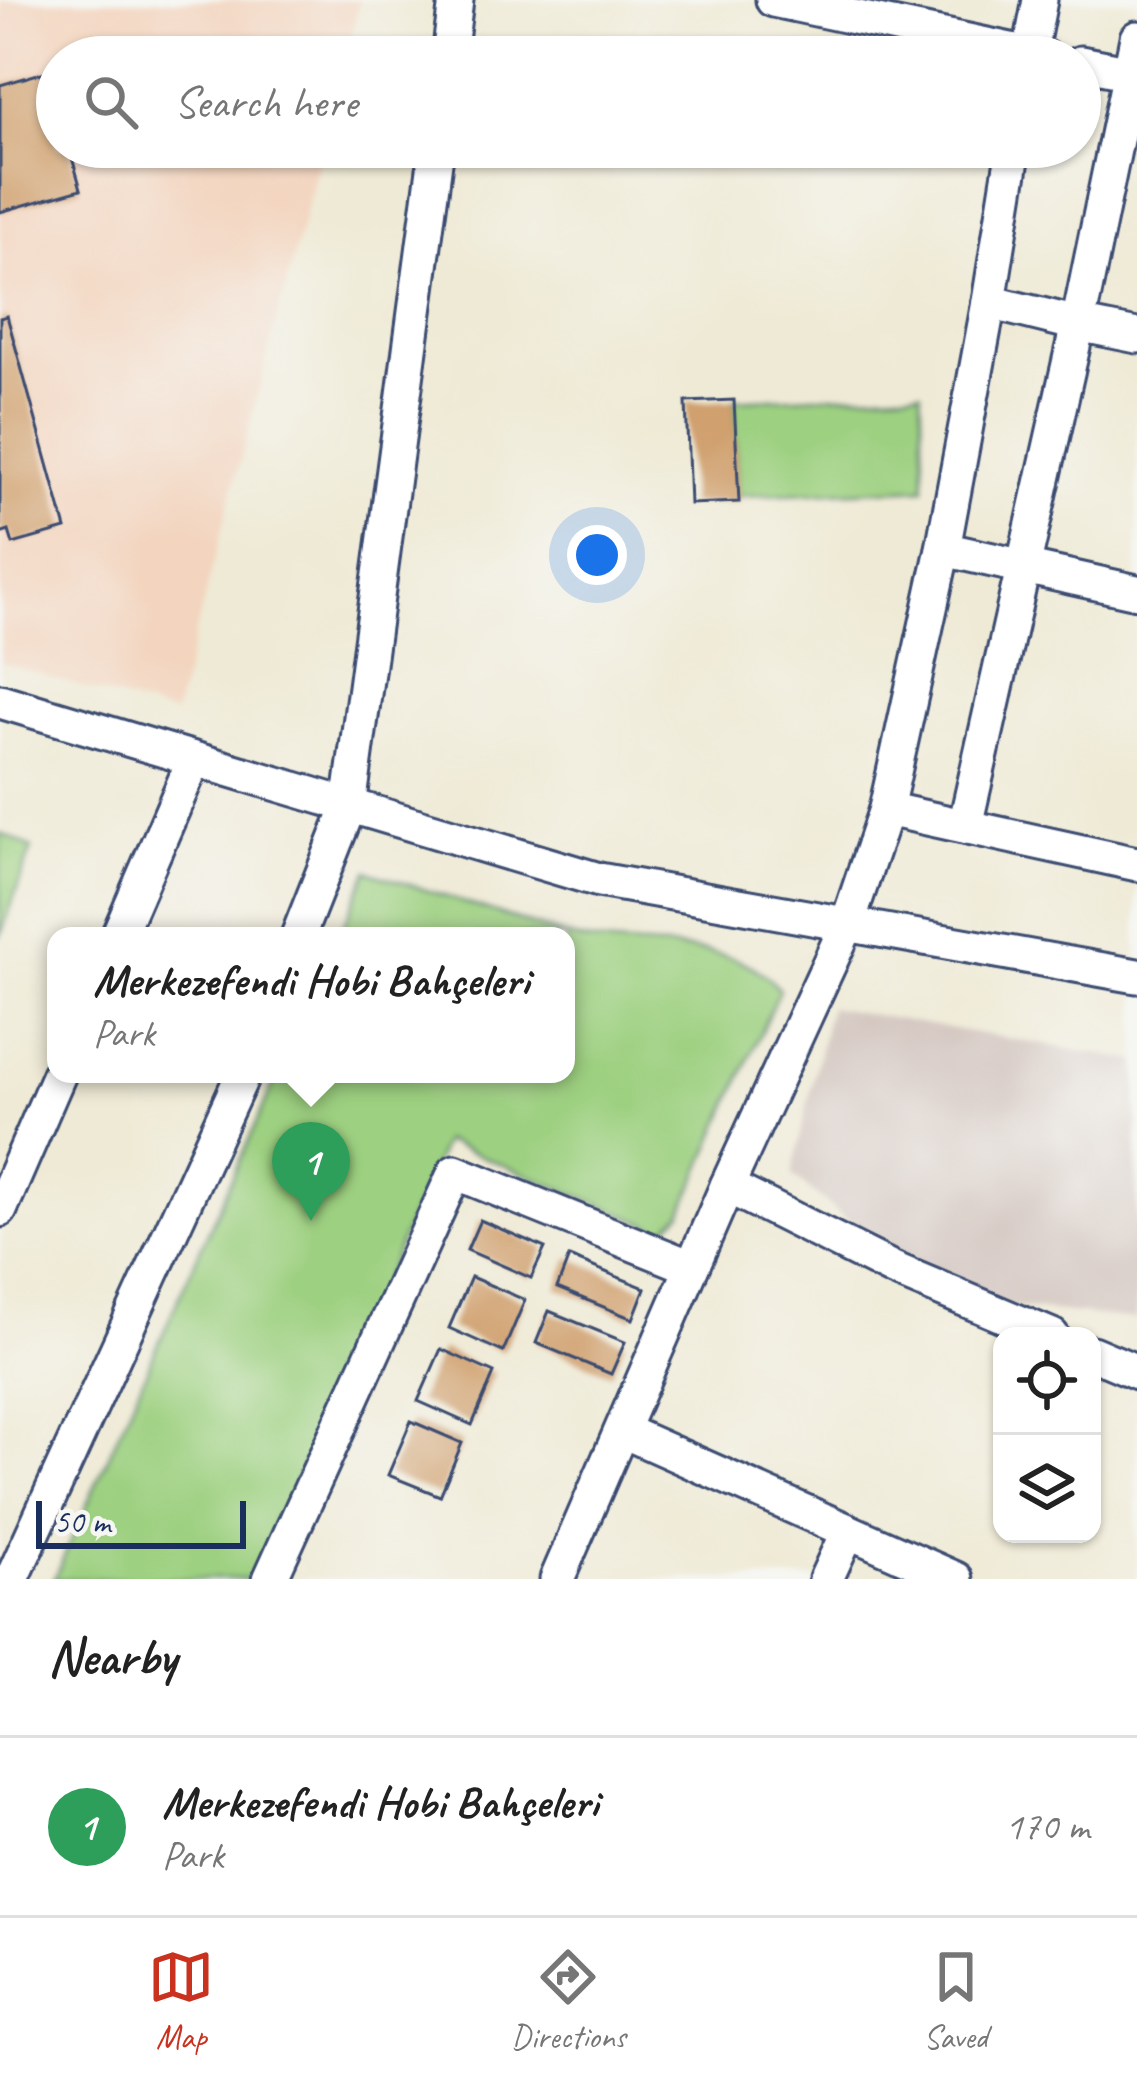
<!DOCTYPE html>
<html lang="en">
<head>
<meta charset="utf-8">
<style>
	:root { --surface:#fff; --page:#f6f6f6; --text:#222; --muted:#767676; --line:#e0e0e0; --accent:#c8321e }
	body { margin:0; font-family:Caveat,sans-serif; background:var(--page); color:var(--text) }
	.controls { position:absolute; right:36px; bottom:36px; display:grid; overflow:hidden; border-radius:24px; box-shadow:0 3px 9px #0004 }
	.controls button { width:108px; height:108px; display:grid; place-items:center; padding:0; border:0; border-bottom:3px solid var(--line); background:var(--surface); color:var(--text); font:60px sans-serif }
	.scale { position:absolute; left:36px; bottom:30px; width:210px; box-sizing:border-box; padding-left:12px; border:6px solid #1b2f5e; border-top:0; font-size:33px; line-height:42px; white-space:nowrap; color:#1b2f5e; -webkit-text-stroke:9px #f6f6f2; paint-order:stroke }
	.you { position:absolute; left:597px; top:555px; width:42px; height:42px; margin:-30px; border:9px solid #fff; border-radius:50%; background:#1a73e8; box-shadow:0 0 0 18px #1a73e833 }
	.badge { display:grid; place-items:center; width:78px; height:78px; border-radius:50%; background:var(--accent); color:#fff; font-size:39px; font-weight:700 }
	.pin { position:absolute; translate:-50% -99px; filter:drop-shadow(0 3px 6px #0008) }
	.pin::after { content:''; position:absolute; top:63px; width:42px; height:36px; background:inherit; clip-path:polygon(0 0,100% 0,50% 100%) }
	.popup { position:absolute; left:47px; top:927px; width:528px; height:156px; box-sizing:border-box; display:grid; place-content:center; border-radius:24px; background:var(--surface); filter:drop-shadow(0 3px 9px #0005); font-size:39px; white-space:nowrap; color:var(--muted) }
	.popup b { font-size:45px; color:var(--text) }
	.popup::after { content:''; position:absolute; left:50%; top:100%; margin-left:-24px; border:24px solid transparent; border-top-color:var(--surface) }
	.list { margin:0; padding:0; list-style:none }
	h2 { display:flex; justify-content:space-between; align-items:center; height:156px; margin:0; padding:0 48px; font-size:51px }
	h2 small { font-size:39px; font-weight:400; color:var(--muted) }
	.list li { display:grid; grid-template-columns:78px 1fr auto; gap:36px; align-items:center; box-sizing:border-box; height:180px; padding:0 48px; border-top:3px solid var(--line) }
	.list b { display:block; font-size:45px; white-space:nowrap }
	.list p { margin:0; font-size:39px; white-space:nowrap; color:var(--muted) }
	.list em { font-size:39px; font-style:normal; color:var(--muted) }
	.icon { flex:none; width:66px; height:66px; fill:none; stroke:currentColor; stroke-width:2; stroke-linecap:round; stroke-linejoin:round }
	.map { position:relative; flex:none; width:1137px; height:1579px; overflow:hidden }
	.search { position:absolute; background:var(--surface); box-shadow:0 3px 9px #0004; left:36px; right:36px; top:36px; height:132px; display:flex; align-items:center; gap:30px; box-sizing:border-box; padding:0 42px; border-radius:66px; color:var(--muted); font-size:45px }
	.sheet { height:336px; background:var(--surface) }
	nav { display:flex; justify-content:space-around; align-items:center; box-sizing:border-box; height:168px; border-top:3px solid var(--line); background:var(--surface); font-size:33px; color:var(--muted) }
	nav a { display:grid; justify-items:center; gap:6px }
	nav .on { color:var(--accent) }
	.map>svg:first-child { display:block }
	.built { fill:#f3d4be }
	.industrial { fill:#cfc0ba }
	.green { fill:#9dd080; stroke:#5c806f; stroke-width:3 }
	.building { fill:#d0a06e }
	.lines { fill:none; stroke-linecap:round; stroke-linejoin:round }
	.minor-casing { stroke:#3b4b70; stroke-width:39 }
	.minor { stroke:#fff; stroke-width:33 }
</style>
</head>
<body>
<div class="map">
<svg width="1137" height="1579" viewBox="0 0 1137 1579">
	<rect width="100%" height="100%" fill="#f6f6f2"/>
	<filter id="ink" filterUnits="userSpaceOnUse"><feTurbulence type="fractalNoise" baseFrequency=".00833" numOctaves="2"/><feDisplacementMap in="SourceGraphic" scale="24" xChannelSelector="R" yChannelSelector="G"/><feConvolveMatrix kernelMatrix="1 2 1 2 8 2 1 2 1" color-interpolation-filters="sRGB"/></filter>
	<filter id="wash" filterUnits="userSpaceOnUse"><feTurbulence type="fractalNoise" baseFrequency=".004" numOctaves="4" result="noise"/><feDisplacementMap in="SourceGraphic" scale="48" xChannelSelector="R" yChannelSelector="G"/><feGaussianBlur stdDeviation="2.7" result="paint"/><feColorMatrix in="noise" values="0 0 0 0 0 0 0 0 0 0 0 0 0 0 0 0 0 1.4 0 .05"/><feComposite in="paint" operator="in"/></filter>
	<g filter="url(#wash)">
		<rect width="100%" height="100%" fill="#efead5"/>
		<path class="built" d="M0 0H360L345 57H57V147H322L174 715 0 662Z"/>
		<path class="industrial" d="M829 1007 1137 1061V1320L944 1300 792 1175Z"/>
		<g class="green">
			<path d="M921 391 925 488 738 496 734 400Z"/>
			<path d="M0 833 32 848 0 937Z"/>
			<path d="M368 871 566 936H339Z"/>
			<path d="M566 936C628 956 738 931 779 990L682 1213 663 1230 444 1141 254 1579H54L278 1074H566Z"/>
		</g>
		<g id="blocks">
			<g class="building">
				<path d="M48 71 57 103V147H69L81 189 0 212V85Z"/>
				<path d="M7 316 66 529 13 544 9 531 0 534V318Z"/>
				<path d="M734 400 739 502 690 504 686 402Z"/>
				<path d="M480 1220 545 1248 531 1278 467 1250Z"/>
				<path d="M569 1257 645 1288 633 1319 557 1288Z"/>
				<path d="M471 1277 525 1300 503 1352 449 1328Z"/>
				<path d="M549 1311 625 1342 611 1374 536 1343Z"/>
				<path d="M441 1349 494 1373 472 1425 418 1401Z"/>
				<path d="M411 1421 462 1443 440 1496 388 1475Z"/>
			</g>
		</g>
	</g>
	<g filter="url(#ink)">
		<use href="#blocks" fill-opacity="0" stroke="#3b4b70" stroke-width="3"/>
		<g class="lines">
			<g class="minor-casing">
				<g id="minor">
					<path d="M773 0 1044 57"/>
					<path d="M449 57 456 0"/>
					<path d="M1029 57 1040 0"/>
					<path d="M1080 63 1137 74"/>
					<path d="M989 302 1014 147"/>
					<path d="M943 549 1137 592"/>
					<path d="M0 701 599 880 1137 976"/>
					<path d="M886 809 1137 864"/>
					<path d="M965 826 1078 324 1137 336"/>
					<path d="M118 936 194 760"/>
					<path d="M298 936 349 807 437 147"/>
					<path d="M0 1210 59 1074"/>
					<path d="M1052 1336 893 1269 727 1186 847 925 886 809 943 549 989 302 1078 324 1137 38"/>
					<path d="M1092 1353 1137 1372"/>
					<path d="M623 1431 956 1579"/>
					<path d="M12 1579 243 1074"/>
					<path d="M270 1579 455 1172 691 1267"/>
					<path d="M557 1579 727 1186"/>
					<path d="M826 1579 848 1531"/>
				</g>
			</g>
			<use href="#minor" class="minor"/>
		</g>
	</g>
</svg>
<div class="controls">
<button><svg class="icon" aria-label="locate" viewBox="0 0 24 24"><circle cx="12" cy="12" r="6"/><path d="M12 2v4M12 18v4M2 12h4M18 12h4"/></svg></button>
<button><svg class="icon" aria-label="layers" viewBox="0 0 24 24"><path d="M12 4l9 5-9 5-9-5zM3 14l9 5 9-5"/></svg></button>
</div>
<div class="scale">50 m</div>
<div class="you"></div>
<div class="pin badge" style="left:311px;top:1221px;background:#2e9e5b">1</div>
<div class="popup"><b>Merkezefendi Hobi Bahçeleri</b>Park</div>
<div class="search"><svg class="icon" aria-label="search" viewBox="0 0 24 24"><circle cx="10" cy="10" r="6"/><path d="M15 15l6 6"/></svg>Search here</div>
</div>
<section class="sheet">
<h2>Nearby<small></small></h2>
<ul class="list">
<li><span class="badge" style="background:#2e9e5b">1</span><div><b>Merkezefendi Hobi Bahçeleri</b><p>Park</p></div><em>170 m</em></li>
</ul>
</section>
<nav>
<a class="on"><svg class="icon" aria-label="map" viewBox="0 0 24 24"><path d="M3 6l6-2 6 2 6-2v14l-6 2-6-2-6 2zM9 4v14M15 6v14"/></svg>Map</a>
<a><svg class="icon" aria-label="directions" viewBox="0 0 24 24"><path d="M12 3l9 9-9 9-9-9zM9 14v-3h6M13 9l2 2-2 2"/></svg>Directions</a>
<a><svg class="icon" aria-label="saved" viewBox="0 0 24 24"><path d="M7 4h10v16l-5-4-5 4z"/></svg>Saved</a>
</nav>
</body>
</html>
